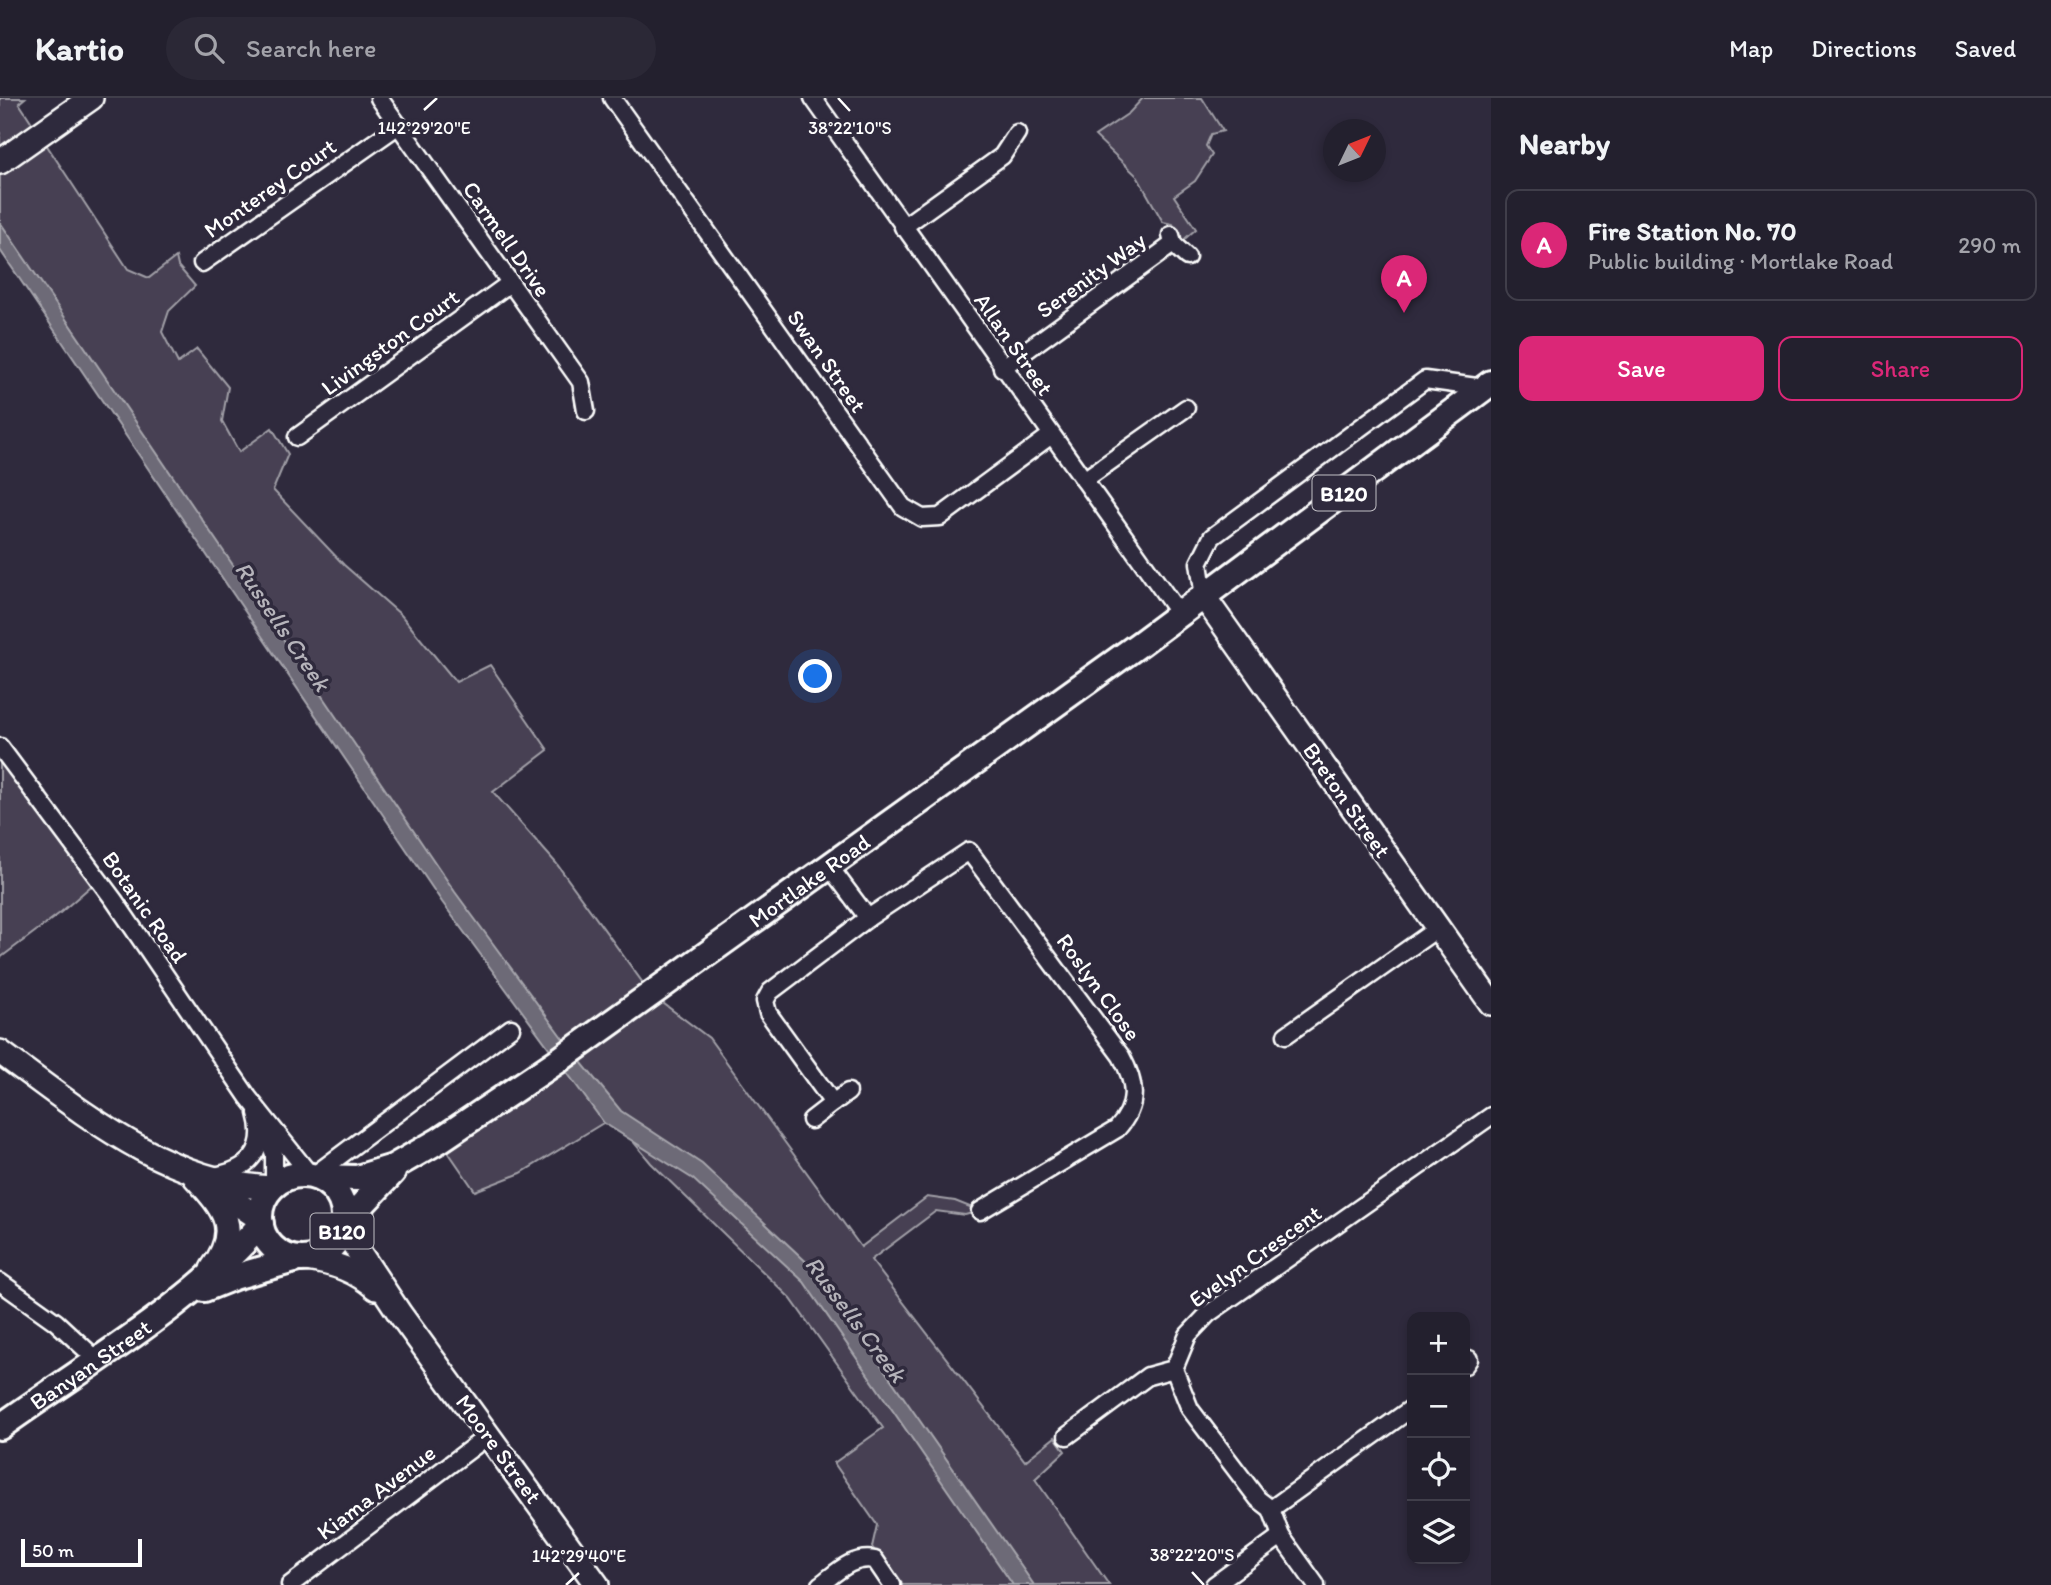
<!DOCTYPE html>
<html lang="en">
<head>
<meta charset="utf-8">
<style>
	:root { --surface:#23202e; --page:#2b2836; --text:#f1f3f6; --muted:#a3a3aa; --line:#403e4a; --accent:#db2777 }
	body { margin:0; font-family:Itim,sans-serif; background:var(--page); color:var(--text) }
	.controls { position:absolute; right:21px; bottom:21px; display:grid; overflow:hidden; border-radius:14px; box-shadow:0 4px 10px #0003 }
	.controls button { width:63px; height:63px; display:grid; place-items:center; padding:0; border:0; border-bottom:2px solid var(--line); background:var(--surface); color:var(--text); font:35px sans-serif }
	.compass { position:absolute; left:1323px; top:21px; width:63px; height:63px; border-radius:50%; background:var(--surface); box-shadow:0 4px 10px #0003; rotate:47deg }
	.scale { position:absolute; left:21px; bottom:18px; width:121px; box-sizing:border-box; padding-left:7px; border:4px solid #fff; border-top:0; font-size:19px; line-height:24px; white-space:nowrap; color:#fff; -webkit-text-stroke:5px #2f2a3d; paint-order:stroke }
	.you { position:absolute; left:816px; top:579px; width:24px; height:24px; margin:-18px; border:5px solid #fff; border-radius:50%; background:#1a73e8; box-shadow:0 0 0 10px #1a73e833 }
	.badge { display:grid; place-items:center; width:46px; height:46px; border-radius:50%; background:var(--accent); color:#fff; font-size:23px; font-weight:700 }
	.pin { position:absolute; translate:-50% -58px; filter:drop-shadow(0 2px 4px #0008) }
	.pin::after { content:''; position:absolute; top:37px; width:24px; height:21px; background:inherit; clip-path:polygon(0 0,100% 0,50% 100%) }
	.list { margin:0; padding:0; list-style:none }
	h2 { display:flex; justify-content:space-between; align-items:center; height:91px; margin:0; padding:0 28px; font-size:30px }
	h2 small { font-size:23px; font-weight:400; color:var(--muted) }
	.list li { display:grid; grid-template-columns:46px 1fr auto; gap:21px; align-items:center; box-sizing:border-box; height:112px; margin:0 14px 14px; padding:0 14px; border:2px solid var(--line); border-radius:14px }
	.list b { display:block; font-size:26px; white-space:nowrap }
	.list p { margin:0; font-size:23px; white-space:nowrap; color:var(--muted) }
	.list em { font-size:23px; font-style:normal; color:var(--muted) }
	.actions { display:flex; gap:14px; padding:21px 28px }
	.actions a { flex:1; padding:16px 0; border:2px solid var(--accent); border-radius:14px; text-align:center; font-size:24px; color:var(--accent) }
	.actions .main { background:var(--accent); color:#fff }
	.icon { flex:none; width:38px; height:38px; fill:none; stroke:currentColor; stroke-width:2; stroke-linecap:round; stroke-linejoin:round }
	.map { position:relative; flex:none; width:1491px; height:1487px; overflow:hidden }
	header { display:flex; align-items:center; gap:42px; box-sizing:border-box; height:98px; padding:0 35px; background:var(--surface); border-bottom:2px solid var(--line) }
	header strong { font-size:33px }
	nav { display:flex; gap:38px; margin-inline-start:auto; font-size:24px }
	.search { width:490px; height:63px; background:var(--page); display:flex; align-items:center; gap:18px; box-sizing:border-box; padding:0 24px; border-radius:38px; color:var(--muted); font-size:26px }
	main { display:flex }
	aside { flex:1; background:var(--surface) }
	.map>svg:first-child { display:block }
	.green { fill:#464152; stroke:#a2a0a8; stroke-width:2 }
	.water { fill:#6d6a77; stroke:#a7a6ad; stroke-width:2 }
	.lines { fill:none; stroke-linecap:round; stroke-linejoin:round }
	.street-casing { stroke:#fff; stroke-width:21 }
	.secondary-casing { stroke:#fff; stroke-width:28 }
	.primary-casing { stroke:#fff; stroke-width:30 }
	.street { stroke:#2f2a3d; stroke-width:16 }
	.secondary { stroke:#2f2a3d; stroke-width:23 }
	.primary { stroke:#2f2a3d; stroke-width:24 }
	.ticks { fill:none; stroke:#fff; stroke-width:2.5 }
	.labels { text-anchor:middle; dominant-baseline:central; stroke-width:7; stroke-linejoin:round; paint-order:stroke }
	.shield { fill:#2f2a3d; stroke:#c1bfc5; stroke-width:2 }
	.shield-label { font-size:21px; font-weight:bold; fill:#fff }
	.street-label { font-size:23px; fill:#fff; stroke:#2f2a3d }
	.water-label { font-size:24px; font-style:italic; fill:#b6b4bb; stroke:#2f2a3d }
	.ticks-label { font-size:18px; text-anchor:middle; fill:#fff; stroke:#2f2a3d; stroke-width:7; stroke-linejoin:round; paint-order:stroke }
</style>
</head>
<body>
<header>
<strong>Kartio</strong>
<div class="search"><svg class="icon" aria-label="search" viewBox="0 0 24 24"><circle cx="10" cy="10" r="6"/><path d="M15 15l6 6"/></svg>Search here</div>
<nav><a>Map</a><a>Directions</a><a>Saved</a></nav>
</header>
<main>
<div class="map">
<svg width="1491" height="1487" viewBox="0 0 1491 1487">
	<rect width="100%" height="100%" fill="#2f2a3d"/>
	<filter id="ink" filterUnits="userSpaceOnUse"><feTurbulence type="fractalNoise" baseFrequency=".0143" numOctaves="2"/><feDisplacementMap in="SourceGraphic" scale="14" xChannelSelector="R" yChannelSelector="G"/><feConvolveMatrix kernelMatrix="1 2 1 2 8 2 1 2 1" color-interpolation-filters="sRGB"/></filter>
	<g filter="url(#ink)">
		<g class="green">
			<path d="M0 0H25L19 5 128 171 149 180 176 159 178 168 195 188 169 213 162 234 178 265 197 251 228 289 222 323 239 354 272 330 288 356 273 392 344 467 401 517 456 584 490 567 548 652 493 694 556 765 651 896 709 940 861 1149 927 1099 955 1103 980 1113 965 1117 936 1113 871 1162 1025 1363 1055 1339 1065 1353 1035 1381 1109 1487H899L872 1449 877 1427 834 1365 883 1330 791 1201 651 1065 613 1019 521 1075 475 1093 440 1042 565 958 0 140Z"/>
			<path d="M1143 0H1202L1223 33 1211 36 1206 48 1212 57 1195 83 1174 98 1196 131 1180 145 1173 126 1163 124 1137 78 1095 38 1129 15Z"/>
			<path d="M0 649 99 781 60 815 0 860Z"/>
		</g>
		<path class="water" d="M0 124 455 794 572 953 621 1013 702 1066 815 1172 1034 1487H1013L804 1184 693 1081 604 1025 442 804 0 152Z"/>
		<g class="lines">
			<g class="street-casing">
				<g id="street">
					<path d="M379 0 581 284 586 313"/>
					<path d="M612 0 903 409 922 420 940 419 1050 338"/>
					<path d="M813 0 1180 517"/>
					<path d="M903 129 1002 58 1017 35"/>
					<path d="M1171 137 1173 146 1187 159"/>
					<path d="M202 165 399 27"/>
					<path d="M1002 270 1173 146"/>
					<path d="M297 339 510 185"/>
					<path d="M1084 382 1186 310"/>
					<path d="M1204 499 1199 465 1212 439 1425 282 1484 290"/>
					<path d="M0 649 114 802 248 999 311 1078"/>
					<path d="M829 768 868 820"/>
					<path d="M1286 937 1438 830"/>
					<path d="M833 1005 848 994"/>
					<path d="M811 1022 833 1005 768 915 765 903 770 894 868 820 969 753 1121 958C1136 985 1139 1007 1117 1031L980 1113"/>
					<path d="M264 1029 274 1056V1087"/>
					<path d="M212 1078C249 1073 268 1052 257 1015"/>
					<path d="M313 1078 511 930"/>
					<path d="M0 1184 56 1224 96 1261"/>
					<path d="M1465 1267 1469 1261"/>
					<path d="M1067 1338 1148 1278 1174 1271"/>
					<path d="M1271 1411 1412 1310"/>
					<path d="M290 1487 489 1337"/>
					<path d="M820 1487C836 1475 853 1457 875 1462L892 1487"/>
					<path d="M1214 1487 1281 1438"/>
					<path d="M1316 1487 1281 1438 1271 1411 1258 1401 1190 1311 1174 1271 1188 1237 1208 1216 1491 1018"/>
				</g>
			</g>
			<g class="secondary-casing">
				<g id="secondary">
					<path d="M0 64 91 0"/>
					<path d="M1204 499 1491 905"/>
					<path d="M0 954C82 1014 165 1085 272 1090"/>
					<path d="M195 1079C225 1112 241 1131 212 1171"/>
					<path d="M211 1088 260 1121"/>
					<path d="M343 1130 400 1216 597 1487"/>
					<path d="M307 1161C334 1165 355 1172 376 1190"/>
				</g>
			</g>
			<g class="primary-casing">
				<g id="primary">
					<circle cx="302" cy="1119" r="42"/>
					<path id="s1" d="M316 1079 357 1080 393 1069 440 1042 559 962 1141 545 1491 285"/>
					<path d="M344 1126 393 1074"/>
					<path d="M204 1191 234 1179 298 1161"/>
					<path id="s2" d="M0 1329C85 1268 193 1206 261 1126"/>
				</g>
			</g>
			<use href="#street" class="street"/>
			<use href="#secondary" class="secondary"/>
			<use href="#primary" class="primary"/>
		</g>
	</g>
	<path class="ticks" d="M838 0 850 13M424 12 437 0M1192 1474 1204 1487M566 1487 579 1475"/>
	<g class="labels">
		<g class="shield">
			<rect x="1312.5" y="377.5" width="63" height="35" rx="5"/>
			<rect x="310.5" y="1115.5" width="63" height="35" rx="5"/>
		</g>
		<g class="shield-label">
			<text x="1344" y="395">B120</text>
			<text x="342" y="1133">B120</text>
		</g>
		<g class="street-label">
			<text transform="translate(270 90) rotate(-35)">Monterey Court</text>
			<text transform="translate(507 141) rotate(55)">Carmell Drive</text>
			<text transform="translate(1091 177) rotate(-36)">Serenity Way</text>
			<text transform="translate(390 244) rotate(-36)">Livingston Court</text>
			<text transform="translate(1014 246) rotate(55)">Allan Street</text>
			<text transform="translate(827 263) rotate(55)">Swan Street</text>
			<text transform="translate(1347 702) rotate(55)">Breton Street</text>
			<text stroke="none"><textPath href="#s1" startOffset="584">Mortlake Road</textPath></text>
			<text transform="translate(145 809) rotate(55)">Botanic Road</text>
			<text transform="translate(1099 889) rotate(54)">Roslyn Close</text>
			<text transform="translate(1255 1158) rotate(-36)">Evelyn Crescent</text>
			<text stroke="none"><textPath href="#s2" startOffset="110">Banyan Street</textPath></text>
			<text transform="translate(499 1351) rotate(54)">Moore Street</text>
			<text transform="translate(376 1394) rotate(-37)">Kiama Avenue</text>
		</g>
		<g class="water-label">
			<text transform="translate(283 528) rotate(56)">Russells Creek</text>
			<text transform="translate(856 1221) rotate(53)">Russells Creek</text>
		</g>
	</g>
	<g class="ticks-label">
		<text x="424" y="36">142°29'20"E</text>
		<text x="850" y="36">38°22'10"S</text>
		<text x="1192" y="1463">38°22'20"S</text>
		<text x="579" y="1464">142°29'40"E</text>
	</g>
</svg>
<div class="controls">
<button>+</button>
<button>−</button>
<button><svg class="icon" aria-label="locate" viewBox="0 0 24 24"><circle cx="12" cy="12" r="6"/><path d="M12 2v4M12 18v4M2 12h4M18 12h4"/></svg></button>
<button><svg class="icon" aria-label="layers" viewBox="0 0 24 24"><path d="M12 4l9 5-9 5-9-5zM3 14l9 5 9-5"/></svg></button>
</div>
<svg class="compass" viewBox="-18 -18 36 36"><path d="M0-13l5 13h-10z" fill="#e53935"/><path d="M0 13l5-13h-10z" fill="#a3a3aa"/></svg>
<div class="scale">50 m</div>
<div class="you"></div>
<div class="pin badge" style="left:1404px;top:215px">A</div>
</div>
<aside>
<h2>Nearby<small></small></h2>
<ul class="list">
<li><span class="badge">A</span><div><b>Fire Station No. 70</b><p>Public building · Mortlake Road</p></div><em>290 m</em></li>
</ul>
<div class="actions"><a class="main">Save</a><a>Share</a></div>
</aside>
</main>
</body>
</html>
